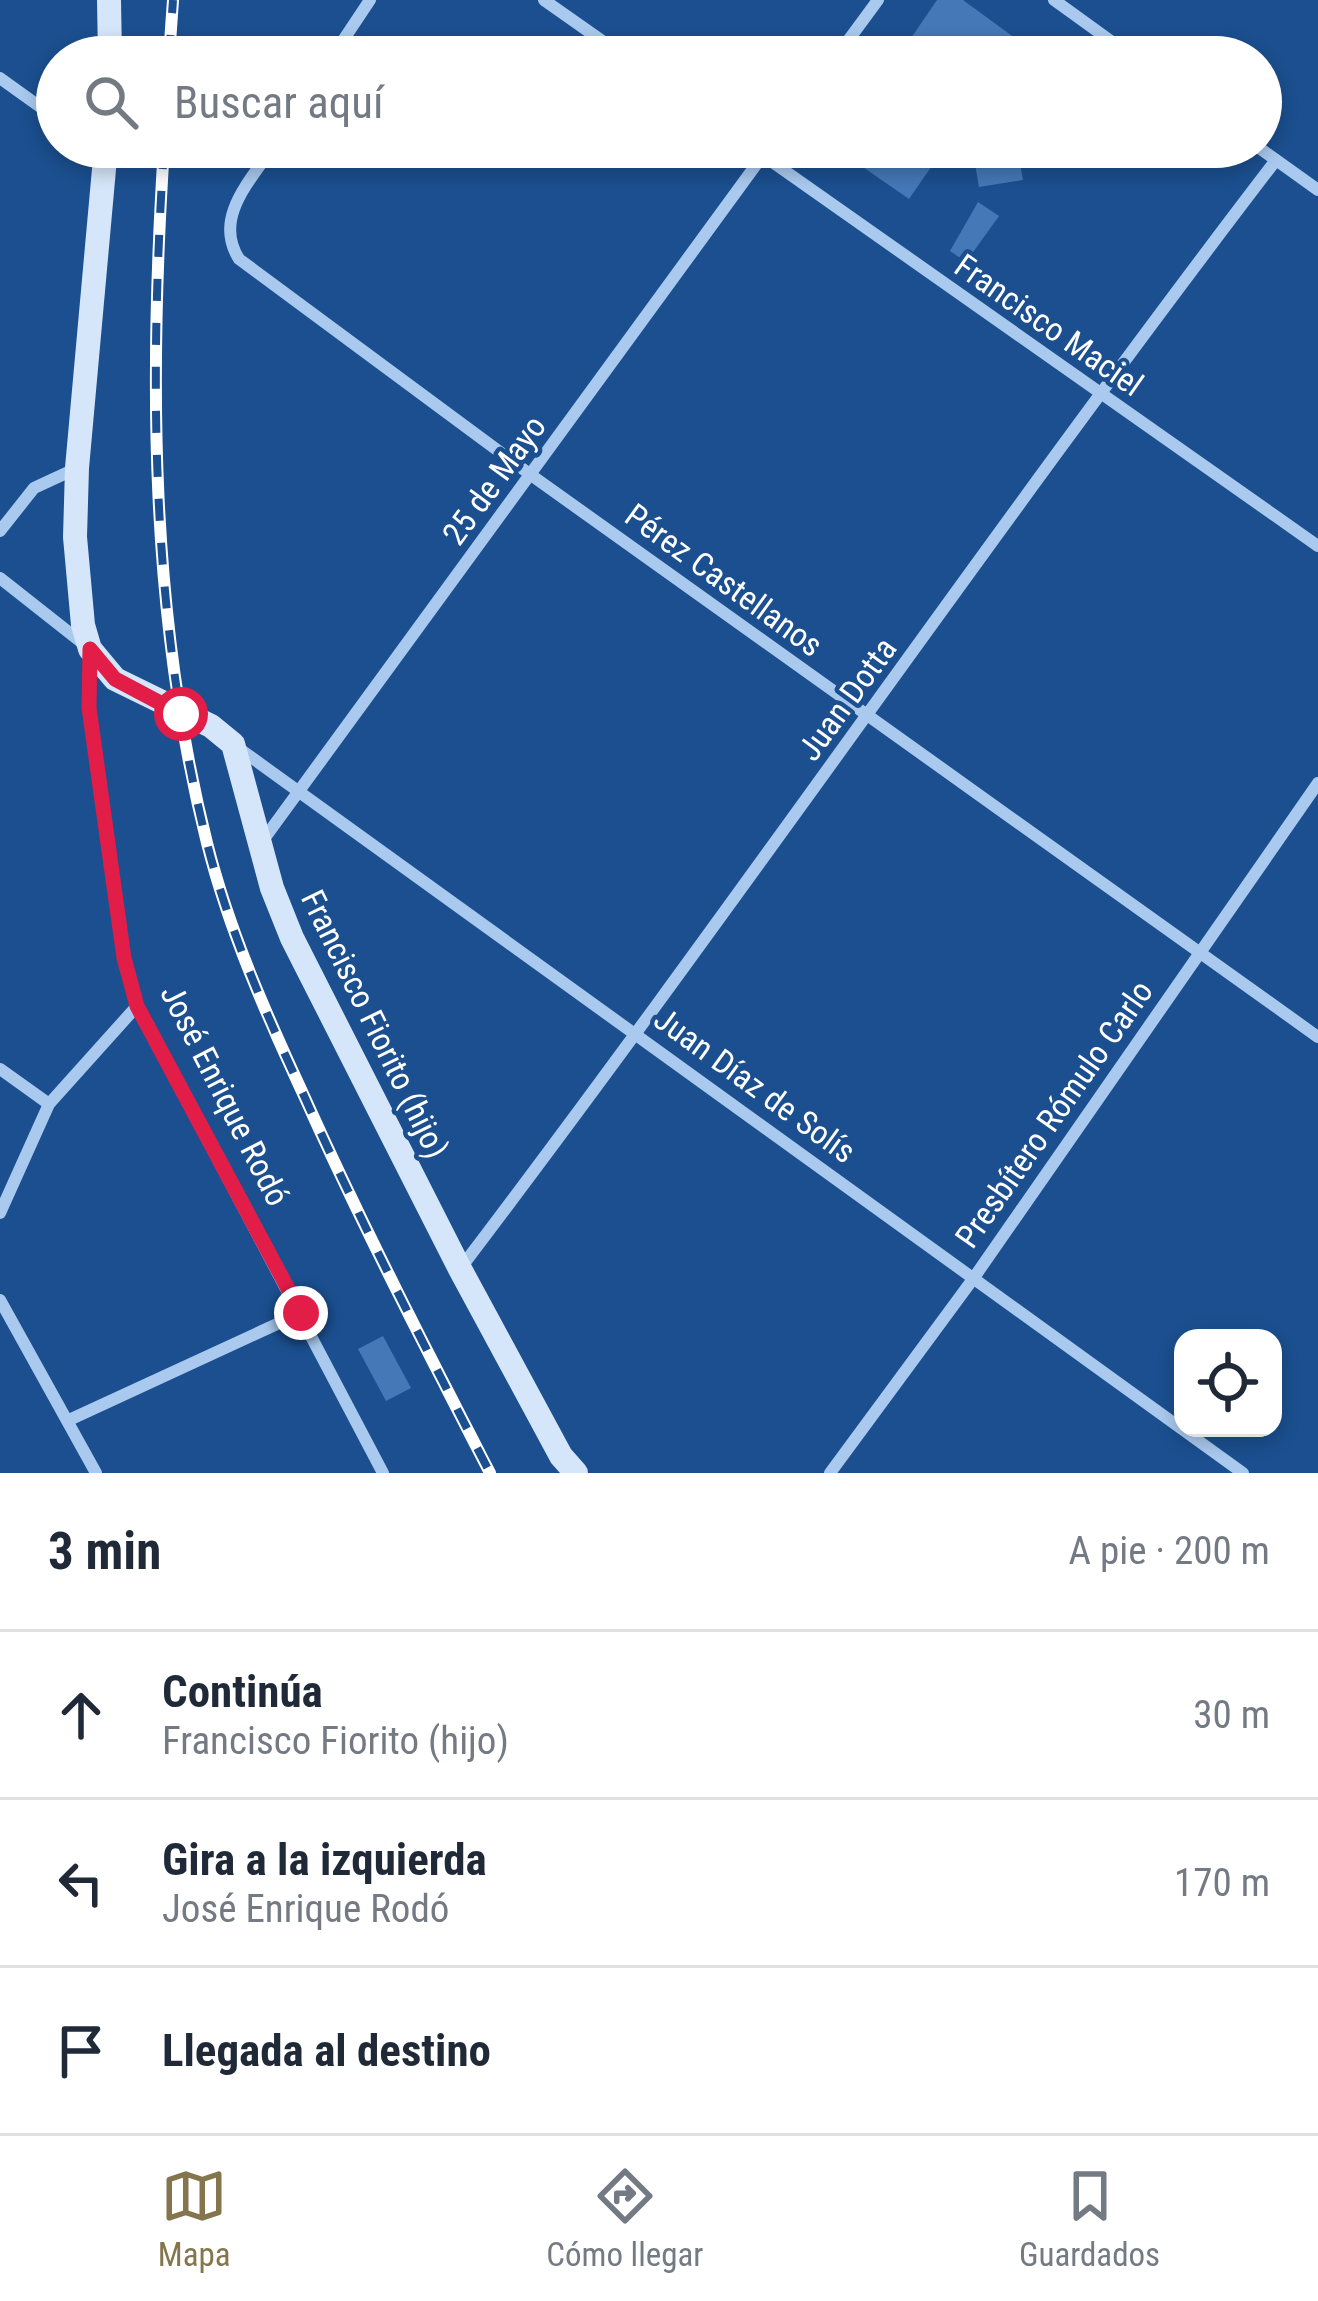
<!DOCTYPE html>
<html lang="es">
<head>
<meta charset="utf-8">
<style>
	:root { --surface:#fff; --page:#f2f2f3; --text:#1f2937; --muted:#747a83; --line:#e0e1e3; --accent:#84754c }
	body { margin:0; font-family:"Roboto Condensed",sans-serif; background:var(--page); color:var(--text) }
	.controls { position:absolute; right:36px; bottom:36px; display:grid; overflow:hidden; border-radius:24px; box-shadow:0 6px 18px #0003 }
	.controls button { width:108px; height:108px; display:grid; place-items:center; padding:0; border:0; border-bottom:3px solid var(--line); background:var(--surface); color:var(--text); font:60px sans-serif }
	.stop { position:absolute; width:36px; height:36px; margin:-27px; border:9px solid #e11d48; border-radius:50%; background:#fff }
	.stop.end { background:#e11d48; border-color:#fff; box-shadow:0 3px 12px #0008 }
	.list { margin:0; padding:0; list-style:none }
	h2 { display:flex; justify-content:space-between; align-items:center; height:156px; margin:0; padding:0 48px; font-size:51px }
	h2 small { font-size:39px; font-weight:400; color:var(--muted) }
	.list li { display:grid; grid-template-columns:78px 1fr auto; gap:36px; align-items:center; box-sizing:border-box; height:168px; padding:0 48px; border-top:3px solid var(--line) }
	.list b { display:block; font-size:45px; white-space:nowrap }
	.list p { margin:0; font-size:39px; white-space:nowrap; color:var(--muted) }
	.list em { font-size:39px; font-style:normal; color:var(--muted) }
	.icon { flex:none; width:66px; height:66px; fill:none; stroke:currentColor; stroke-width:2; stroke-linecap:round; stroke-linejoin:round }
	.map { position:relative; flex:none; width:1318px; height:1473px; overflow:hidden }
	.search { position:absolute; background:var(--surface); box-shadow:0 6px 18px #0003; left:36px; right:36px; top:36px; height:132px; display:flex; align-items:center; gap:30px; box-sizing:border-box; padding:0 42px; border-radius:66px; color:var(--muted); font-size:45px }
	.sheet { height:660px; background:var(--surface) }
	nav { display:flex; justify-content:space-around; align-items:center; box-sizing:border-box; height:168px; border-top:3px solid var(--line); background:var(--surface); font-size:33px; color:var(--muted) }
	nav a { display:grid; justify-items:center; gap:6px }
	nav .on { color:var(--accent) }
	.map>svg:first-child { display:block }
	.building { fill:#4478b7 }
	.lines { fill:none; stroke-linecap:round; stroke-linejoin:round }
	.street { stroke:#a9c9ee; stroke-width:12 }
	.secondary { stroke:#d6e6fa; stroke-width:24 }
	.rail-casing { stroke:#fff; stroke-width:12 }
	.rail { stroke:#1b4f8f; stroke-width:8; stroke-dasharray:22; stroke-linecap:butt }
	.route { stroke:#e11d48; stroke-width:15 }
	.labels { text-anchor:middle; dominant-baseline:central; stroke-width:9; stroke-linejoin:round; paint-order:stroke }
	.street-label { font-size:33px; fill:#fff; stroke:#1b4f8f }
</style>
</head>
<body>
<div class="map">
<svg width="1318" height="1473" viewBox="0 0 1318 1473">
	<rect width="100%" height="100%" fill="#1b4f8f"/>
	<g class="building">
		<path d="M937 0H963L1041 57H898Z"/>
		<path d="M834 147H945L909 199Z"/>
		<path d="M972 147H1017L1023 180 979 187Z"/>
		<path d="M1058 147H1092L1077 168 1054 152Z"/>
		<path d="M978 202 999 216 966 262 950 251Z"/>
		<path d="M383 1336 411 1388 386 1401 358 1349Z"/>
	</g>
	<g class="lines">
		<g class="street">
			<path d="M544 0 625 57"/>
			<path d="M1054 0 1133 57"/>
			<path d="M332 57 370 0"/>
			<path d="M836 57 878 0"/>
			<path d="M0 78 57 119"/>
			<path d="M273 147C250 181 213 218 239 259L531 475 1318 1037"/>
			<path d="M751 147 1318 546"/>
			<path d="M1258 147 1318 190"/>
			<path d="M0 531 34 488 75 469"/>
			<path d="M0 578 90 649 89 708 124 958 137 1006 383 1473"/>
			<path d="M237 747 1243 1473"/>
			<path d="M261 843 769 147"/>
			<path d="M0 1069 49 1104"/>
			<path d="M0 1213 49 1104 137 1006"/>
			<path d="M460 1269C738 903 997 524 1276 160"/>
			<path d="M0 1300 96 1473"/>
			<path d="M69 1420 301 1313"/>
			<path d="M830 1473 973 1279 1318 783"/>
		</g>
		<g class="secondary">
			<path d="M109 0 110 57"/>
			<path d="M106 147 77 468 75 537 83 625 90 649 115 679 211 726 233 744 272 888 292 938 460 1269 561 1456 576 1473"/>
		</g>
		<g class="rail-casing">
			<g id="rail">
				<path d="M169 57 173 0"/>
				<path d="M164 147C149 380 150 616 207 843 229 931 267 1016 305 1098 362 1225 426 1349 490 1473"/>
			</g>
		</g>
		<use href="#rail" class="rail"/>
	</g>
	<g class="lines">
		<path class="route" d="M181 714 115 679 90 649 89 708 124 958 137 1006 301 1313"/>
	</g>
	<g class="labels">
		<g class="street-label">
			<text transform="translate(1049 325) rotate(35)">Francisco Maciel</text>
			<text transform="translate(494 480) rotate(-54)">25 de Mayo</text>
			<text transform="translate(724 580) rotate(36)">Pérez Castellanos</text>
			<text transform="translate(847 699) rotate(-54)">Juan Dotta</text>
			<text transform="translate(375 1024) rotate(64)">Francisco Fiorito (hijo)</text>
			<text transform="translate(755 1085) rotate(36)">Juan Díaz de Solís</text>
			<text transform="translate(225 1095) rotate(63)">José Enrique Rodó</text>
			<text transform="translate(1054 1114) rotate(-55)">Presbítero Rómulo Carlo</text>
		</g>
	</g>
</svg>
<div class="controls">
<button><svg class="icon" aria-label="locate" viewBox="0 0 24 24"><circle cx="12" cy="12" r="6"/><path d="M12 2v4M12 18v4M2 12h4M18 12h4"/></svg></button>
</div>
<div class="stop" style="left:181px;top:714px"></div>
<div class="stop end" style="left:301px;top:1313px"></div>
<div class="search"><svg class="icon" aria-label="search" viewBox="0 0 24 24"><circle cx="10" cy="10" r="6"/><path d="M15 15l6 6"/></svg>Buscar aquí</div>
</div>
<section class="sheet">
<h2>3 min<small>A pie · 200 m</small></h2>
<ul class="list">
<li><svg class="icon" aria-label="ahead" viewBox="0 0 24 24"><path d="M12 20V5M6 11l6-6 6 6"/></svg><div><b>Continúa</b><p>Francisco Fiorito (hijo)</p></div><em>30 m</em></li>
<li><svg class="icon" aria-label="left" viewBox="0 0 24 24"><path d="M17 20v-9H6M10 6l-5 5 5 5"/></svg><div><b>Gira a la izquierda</b><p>José Enrique Rodó</p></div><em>170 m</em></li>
<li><svg class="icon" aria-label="arrive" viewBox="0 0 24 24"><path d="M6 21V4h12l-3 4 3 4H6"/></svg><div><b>Llegada al destino</b></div></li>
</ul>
</section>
<nav>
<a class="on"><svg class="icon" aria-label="map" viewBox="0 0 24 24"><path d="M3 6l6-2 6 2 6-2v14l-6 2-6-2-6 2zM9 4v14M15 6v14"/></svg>Mapa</a>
<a><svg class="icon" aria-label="directions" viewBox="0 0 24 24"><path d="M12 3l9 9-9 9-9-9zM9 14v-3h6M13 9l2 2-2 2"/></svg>Cómo llegar</a>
<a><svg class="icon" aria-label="saved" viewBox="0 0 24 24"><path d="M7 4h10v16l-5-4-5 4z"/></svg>Guardados</a>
</nav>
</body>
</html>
